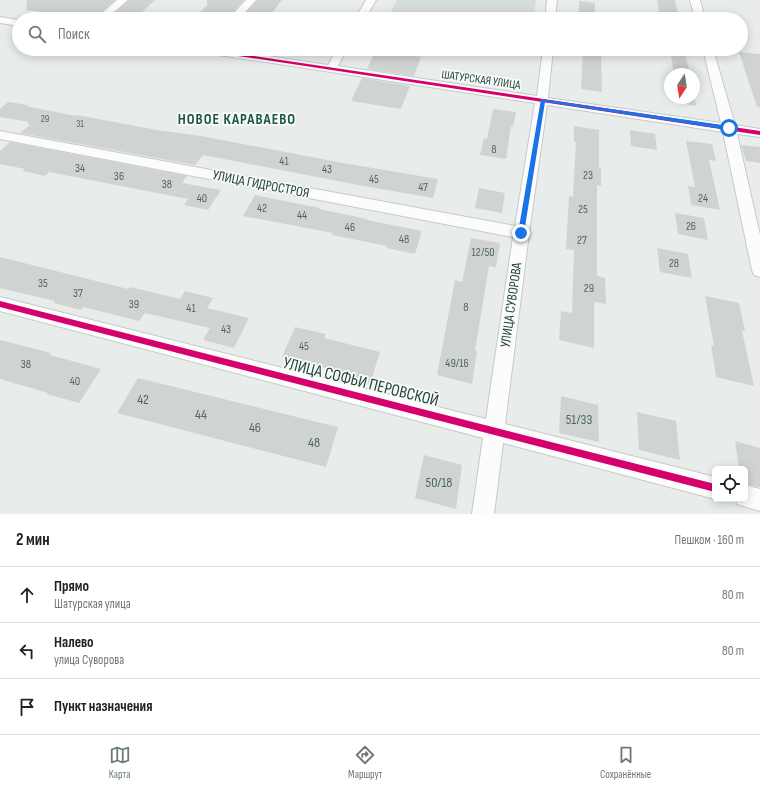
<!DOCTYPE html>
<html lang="ru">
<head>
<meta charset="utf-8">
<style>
	:root { --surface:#fff; --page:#f6f6f6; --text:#222; --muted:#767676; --line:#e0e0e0; --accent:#697e78 }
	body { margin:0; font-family:"Sofia Sans Condensed",sans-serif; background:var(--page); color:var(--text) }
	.controls { position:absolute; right:12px; bottom:12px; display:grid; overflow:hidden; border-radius:6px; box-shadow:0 2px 10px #0003 }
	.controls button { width:36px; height:36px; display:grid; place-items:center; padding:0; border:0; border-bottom:1px solid var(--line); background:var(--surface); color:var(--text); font:20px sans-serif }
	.compass { position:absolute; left:664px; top:68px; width:36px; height:36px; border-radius:50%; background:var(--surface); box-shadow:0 2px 10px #0003; rotate:192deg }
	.stop { position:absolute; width:12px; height:12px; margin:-9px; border:3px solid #1a73e8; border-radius:50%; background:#fff }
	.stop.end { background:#1a73e8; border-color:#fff; box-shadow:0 1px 4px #0008 }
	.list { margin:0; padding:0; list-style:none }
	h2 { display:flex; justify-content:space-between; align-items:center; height:52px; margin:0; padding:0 16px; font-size:17px }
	h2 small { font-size:13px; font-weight:400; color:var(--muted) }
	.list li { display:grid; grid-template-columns:26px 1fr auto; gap:12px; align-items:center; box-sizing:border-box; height:56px; padding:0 16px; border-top:1px solid var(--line) }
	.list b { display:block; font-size:15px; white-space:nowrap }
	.list p { margin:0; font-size:13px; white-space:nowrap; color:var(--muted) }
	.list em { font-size:13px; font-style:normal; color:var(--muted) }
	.icon { flex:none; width:22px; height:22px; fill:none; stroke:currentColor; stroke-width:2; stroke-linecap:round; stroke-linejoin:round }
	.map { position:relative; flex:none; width:760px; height:514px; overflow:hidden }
	.search { position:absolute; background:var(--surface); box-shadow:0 2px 10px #0003; left:12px; right:12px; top:12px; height:44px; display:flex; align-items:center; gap:10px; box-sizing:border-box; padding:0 14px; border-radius:22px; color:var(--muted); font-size:15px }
	.sheet { height:220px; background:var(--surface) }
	nav { display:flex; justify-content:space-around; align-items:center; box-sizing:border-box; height:56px; border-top:1px solid var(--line); background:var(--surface); font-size:11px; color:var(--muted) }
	nav a { display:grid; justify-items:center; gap:2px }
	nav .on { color:var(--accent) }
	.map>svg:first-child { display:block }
	.built { fill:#d6dedb }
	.building { fill:#cfd4d2 }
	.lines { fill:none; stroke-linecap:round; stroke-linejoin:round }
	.street-casing { stroke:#c5cac8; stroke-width:2 }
	.street { fill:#fcfcfc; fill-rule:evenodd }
	.cycleway-casing { stroke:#f7fbf9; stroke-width:2 }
	.cycleway { fill:#d6006c; fill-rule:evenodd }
	.route { fill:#1a73e8 }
	.labels { text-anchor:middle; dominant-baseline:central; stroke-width:3.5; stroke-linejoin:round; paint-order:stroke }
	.far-number-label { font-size:10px; fill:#506761 }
	.far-street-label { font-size:12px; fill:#24423a; stroke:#f7fbf9 }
	.number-label { font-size:12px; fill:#506761 }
	.street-label { font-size:14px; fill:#24423a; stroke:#f7fbf9 }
	.near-number-label { font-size:14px; fill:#506761 }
	.far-district-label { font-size:15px; font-weight:bold; letter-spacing:1px; fill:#1f5548; stroke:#f7fbf9 }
	.near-street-label { font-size:17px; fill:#24423a; stroke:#f7fbf9 }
</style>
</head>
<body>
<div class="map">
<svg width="760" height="514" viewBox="0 0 760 514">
	<rect width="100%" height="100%" fill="#e8edeb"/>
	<path class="built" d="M397 0H536L533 19H387Z"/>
	<g class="building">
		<path d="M27 0H115L94 19H69L72 16 26 10Z"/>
		<path d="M129 0H155L134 19H108Z"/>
		<path d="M207 0H244L227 19H193L207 5Z"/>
		<path d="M257 0H282L267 19H241Z"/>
		<path d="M657 0H675L679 19H660Z"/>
		<path d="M579 1 595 3V19H579Z"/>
		<path d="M583 49 601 51 602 92 581 89Z"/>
		<path d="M670 49H684L690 74H674Z"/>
		<path d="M376 50 402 54 421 57 414 76 367 69Z"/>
		<path d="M739 52 760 54V107H757Z"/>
		<path d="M362 78 410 86 401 109 351 101Z"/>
		<path d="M694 94 696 106 680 103 679 98H694Z"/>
		<path d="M8 102 28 105 26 106 76 116 77 115 157 130 201 136 343 163 438 179 433 198 358 185 203 155 195 165 20 133 30 125 27 124 29 122 0 117V109Z"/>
		<path d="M493 109 516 112 513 127 511 126 506 159 480 155 484 138 487 139Z"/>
		<path d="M574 126 599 130V168H601V186L597 185V276L605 278 606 304 594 302V348L559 340 561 311 572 313 574 250 566 249 569 196 573 197 576 142H574Z"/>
		<path d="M630 130 655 134 657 150 631 146Z"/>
		<path d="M686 141 712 144 716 161 709 160 720 210 691 205 688 186 695 187Z"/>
		<path d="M10 142 187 176 182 183 221 190 208 210 184 205 188 199 49 172 45 176 23 171 25 169 0 164V151Z"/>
		<path d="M741 145 760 147V163L746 161Z"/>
		<path d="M479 188 505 193 502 213 475 208Z"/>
		<path d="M255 195 320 208 319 209 367 219V220L422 231 415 254 387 248V246L332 235 333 233 243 216Z"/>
		<path d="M675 213 704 218 708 240 678 234Z"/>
		<path d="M471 238 500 243 496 267 489 266 475 351H477L472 384 437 375 455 280 462 282Z"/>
		<path d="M657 248 688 254 692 278 660 272Z"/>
		<path d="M0 257 128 289 130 287 180 299 185 291 213 298 207 308 249 318 234 348 203 340 210 328 145 313 139 321 83 307 81 310 54 303 55 301 0 288Z"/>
		<path d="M705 296 739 303 745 331H742L754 386 716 377 711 345 714 346Z"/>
		<path d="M295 327 326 334 324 338 380 352 370 384 336 376 338 371 282 357Z"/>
		<path d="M0 340 51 353 50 355 101 369 79 403 47 394 48 393 0 379Z"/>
		<path d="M138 378 338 427 326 467 117 413Z"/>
		<path d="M561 396 598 405 599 442 559 433Z"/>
		<path d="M637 412 676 421 680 460 639 450Z"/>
		<path d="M735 441 760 448V487L745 484V469H739Z"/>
		<path d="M424 455 462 465 456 509 415 498Z"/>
	</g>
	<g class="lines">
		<g class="street-casing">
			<g id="street">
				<path d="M117 0H128L106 19H95Z"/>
				<path d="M246 0H256L239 19H228Z"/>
				<path d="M366 0H376L365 19H355Z"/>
				<path d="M547 0H557L555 19H545Z"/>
				<path d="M690 0H700L705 19H695Z"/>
				<path d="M0 17 19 20V26L0 23Z"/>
				<path d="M194 49H221L328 65 337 49H347L338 66 537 96 543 49H553L548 98 721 123 703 49H713L735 125 760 129V137L737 134 760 235V277L754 275 752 270 723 132 547 105 529 233 505 424 715 477V499L503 443 494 514H472L483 438 0 311V297L486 419 513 237 0 139V131L515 226 535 103 199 52Z"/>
				<path d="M745 485 760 489V511L737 504 735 499H745Z"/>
			</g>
		</g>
		<use href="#street" class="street"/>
		<g class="cycleway-casing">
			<g id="cycleway">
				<path d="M197 49H207L760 131V135L199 50Z"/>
				<path d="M0 301 715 484V492L0 307Z"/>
			</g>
		</g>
		<use href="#cycleway" class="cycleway"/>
	</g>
	<path class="route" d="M541 99 729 126 731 128 729 130 545 102 524 233 521 235 518 233Z"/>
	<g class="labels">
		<g class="far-number-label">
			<text x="45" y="119">29</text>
			<text x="80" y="124">31</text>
		</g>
		<g class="far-street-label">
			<text transform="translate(481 80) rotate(8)">ШАТУРСКАЯ УЛИЦА</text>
		</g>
		<g class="number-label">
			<text x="494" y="149">8</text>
			<text x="284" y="161">41</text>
			<text x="80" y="168">34</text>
			<text x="327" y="169">43</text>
			<text x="588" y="175">23</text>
			<text x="119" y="176">36</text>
			<text x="374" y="179">45</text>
			<text x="167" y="184">38</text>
			<text x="423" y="187">47</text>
			<text x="202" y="198">40</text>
			<text x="703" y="198">24</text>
			<text x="262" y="208">42</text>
			<text x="583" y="209">25</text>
			<text x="302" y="215">44</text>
			<text x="691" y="226">26</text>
			<text x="350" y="227">46</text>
			<text x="404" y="239">48</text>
			<text x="582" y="240">27</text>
			<text x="483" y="252">12/50</text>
			<text x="674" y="263">28</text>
			<text x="43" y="283">35</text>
			<text x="589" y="288">29</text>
			<text x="78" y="293">37</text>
			<text x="134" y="304">39</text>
			<text x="466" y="307">8</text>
			<text x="191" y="308">41</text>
			<text x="226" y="329">43</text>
			<text x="304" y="346">45</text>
			<text x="457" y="363">49/16</text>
			<text x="26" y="364">38</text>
			<text x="75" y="381">40</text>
		</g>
		<g class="street-label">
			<text transform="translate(261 184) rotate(11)">УЛИЦА ГИДРОСТРОЯ</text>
			<text transform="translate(511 305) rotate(-82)">УЛИЦА СУВОРОВА</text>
		</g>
		<g class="near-number-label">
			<text x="143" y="399">42</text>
			<text x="201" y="414">44</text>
			<text x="579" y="419">51/33</text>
			<text x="255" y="427">46</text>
			<text x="314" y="442">48</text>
			<text x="439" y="482">50/18</text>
		</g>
		<g class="far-district-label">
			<text x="237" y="119">НОВОЕ КАРАВАЕВО</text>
		</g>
		<g class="near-street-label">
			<text transform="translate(361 382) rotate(14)">УЛИЦА СОФЬИ ПЕРОВСКОЙ</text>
		</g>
	</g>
</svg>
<div class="controls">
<button><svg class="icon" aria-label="locate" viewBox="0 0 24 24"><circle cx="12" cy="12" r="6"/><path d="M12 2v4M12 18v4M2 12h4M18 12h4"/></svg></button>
</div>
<svg class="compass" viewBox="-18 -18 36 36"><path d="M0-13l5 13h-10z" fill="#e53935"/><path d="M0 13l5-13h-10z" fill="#767676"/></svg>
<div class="stop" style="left:729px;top:128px"></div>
<div class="stop end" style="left:521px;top:233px"></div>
<div class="search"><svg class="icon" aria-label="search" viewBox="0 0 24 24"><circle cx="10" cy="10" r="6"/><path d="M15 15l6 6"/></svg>Поиск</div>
</div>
<section class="sheet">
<h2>2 мин<small>Пешком · 160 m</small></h2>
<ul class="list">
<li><svg class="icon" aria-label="ahead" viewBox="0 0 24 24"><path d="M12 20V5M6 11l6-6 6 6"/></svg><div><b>Прямо</b><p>Шатурская улица</p></div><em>80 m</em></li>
<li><svg class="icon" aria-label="left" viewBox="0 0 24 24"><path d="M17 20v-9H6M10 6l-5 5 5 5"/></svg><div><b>Налево</b><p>улица Суворова</p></div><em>80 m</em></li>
<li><svg class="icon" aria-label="arrive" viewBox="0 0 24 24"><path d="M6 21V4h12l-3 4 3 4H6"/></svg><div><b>Пункт назначения</b></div></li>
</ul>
</section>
<nav>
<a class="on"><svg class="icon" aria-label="map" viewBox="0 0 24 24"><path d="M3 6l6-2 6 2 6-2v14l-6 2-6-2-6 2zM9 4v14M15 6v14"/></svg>Карта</a>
<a><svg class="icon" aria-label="directions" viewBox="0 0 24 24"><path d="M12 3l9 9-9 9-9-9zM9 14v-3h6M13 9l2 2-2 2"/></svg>Маршрут</a>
<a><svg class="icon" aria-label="saved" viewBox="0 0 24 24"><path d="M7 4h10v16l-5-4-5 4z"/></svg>Сохранённые</a>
</nav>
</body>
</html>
